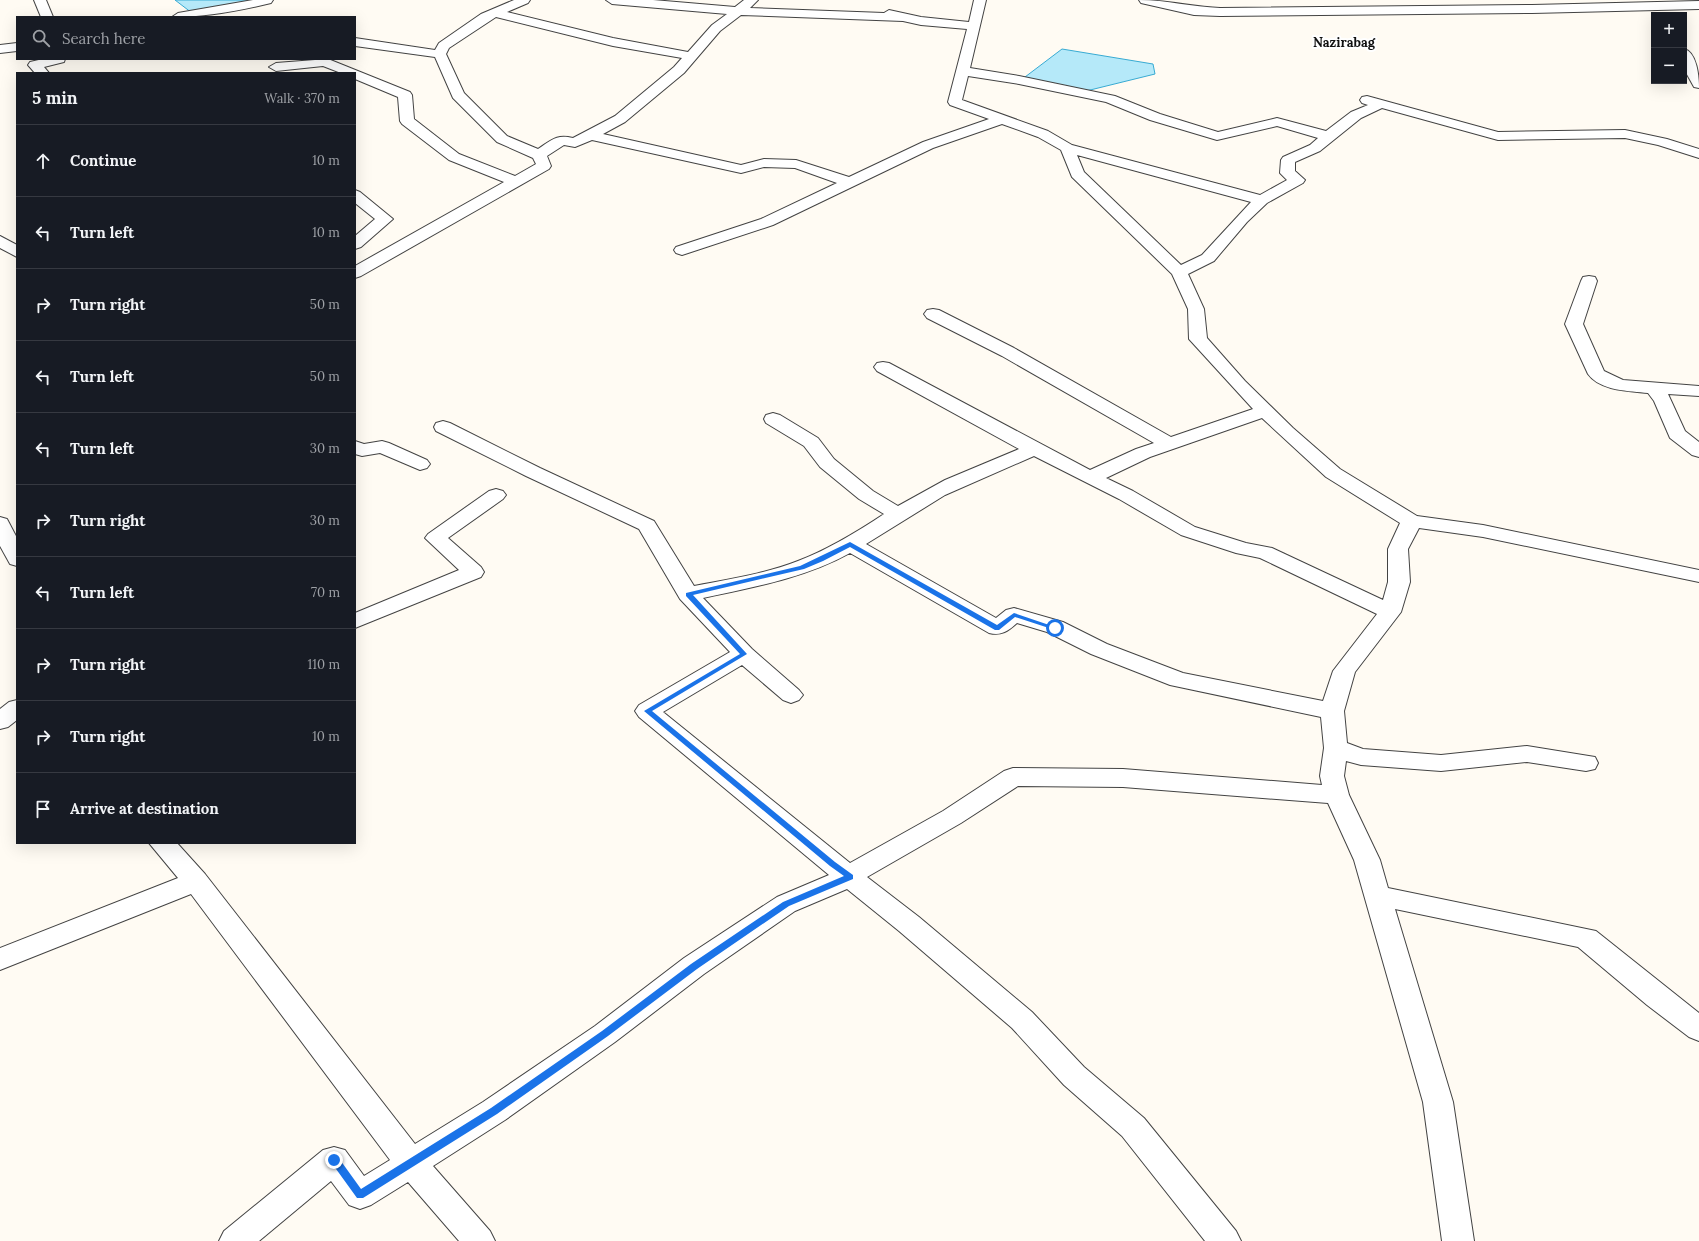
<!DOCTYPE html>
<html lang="en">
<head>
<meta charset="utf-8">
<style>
	:root { --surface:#171b24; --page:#20242c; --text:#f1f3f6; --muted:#9ea1a6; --line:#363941 }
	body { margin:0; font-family:Lora,serif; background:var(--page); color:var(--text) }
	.controls { position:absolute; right:12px; top:12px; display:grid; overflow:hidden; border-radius:0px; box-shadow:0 4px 16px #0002 }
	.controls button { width:36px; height:36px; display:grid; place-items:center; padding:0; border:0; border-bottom:1px solid var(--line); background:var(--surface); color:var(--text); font:20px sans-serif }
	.stop { position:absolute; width:12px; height:12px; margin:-9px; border:3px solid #1a73e8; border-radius:50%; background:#fff }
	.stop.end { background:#1a73e8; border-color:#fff; box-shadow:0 1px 4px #0008 }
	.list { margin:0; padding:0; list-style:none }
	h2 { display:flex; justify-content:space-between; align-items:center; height:52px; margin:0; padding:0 16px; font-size:17px }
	h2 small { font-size:13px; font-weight:400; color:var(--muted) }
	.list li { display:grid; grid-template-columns:26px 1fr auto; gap:12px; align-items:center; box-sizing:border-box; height:72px; padding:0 16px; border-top:1px solid var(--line) }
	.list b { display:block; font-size:15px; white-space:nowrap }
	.list em { font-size:13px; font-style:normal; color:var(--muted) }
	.icon { flex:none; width:22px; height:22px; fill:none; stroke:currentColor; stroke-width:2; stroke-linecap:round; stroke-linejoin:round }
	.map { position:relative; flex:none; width:1699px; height:1241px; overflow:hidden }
	.search { position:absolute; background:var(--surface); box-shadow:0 4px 16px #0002; left:16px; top:16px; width:340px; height:44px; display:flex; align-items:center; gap:10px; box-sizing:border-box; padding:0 14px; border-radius:0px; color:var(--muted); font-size:15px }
	.panel { position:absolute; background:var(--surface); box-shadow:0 4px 16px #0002; left:16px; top:72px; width:340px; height:772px; border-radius:0px }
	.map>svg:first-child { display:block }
	.water { fill:#b5e9f9; stroke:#38abd3 }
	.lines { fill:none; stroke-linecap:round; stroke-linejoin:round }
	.minor-casing { stroke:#434343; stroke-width:2 }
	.minor { fill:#fff; fill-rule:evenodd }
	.route { fill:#1a73e8 }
	.labels { text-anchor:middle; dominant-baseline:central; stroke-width:4; stroke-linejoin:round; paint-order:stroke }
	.far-district-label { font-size:13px; font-weight:bold; fill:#101010; stroke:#fff }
</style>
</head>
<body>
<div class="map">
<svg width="1699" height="1241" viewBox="0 0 1699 1241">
	<rect width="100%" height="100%" fill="#fffbf3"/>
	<g class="water">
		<path d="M175 0H259L192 13Z"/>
		<path d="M1062 49 1153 64 1155 74 1082 92 1025 77Z"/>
	</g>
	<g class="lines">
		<g class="minor-casing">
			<g id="minor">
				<path d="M34 0H46L53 17H41Z"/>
				<path d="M253 0H273L271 3C238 11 206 17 172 17L178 13Z"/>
				<path d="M514 0H530L528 3 507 12 613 38 688 52 712 25 727 14 612 4 606 0H653L735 7 744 0H758L750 8 884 13 889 10 921 17 969 22 974 0H986L970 68 1019 76 1115 96 1160 114 1218 132 1277 118 1326 131 1351 112 1368 105 1362 103 1360 100 1362 97 1367 96 1498 132 1625 130 1667 139 1699 149V158L1658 145 1625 138 1498 140 1382 108 1361 118 1320 151 1295 162V171L1305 180 1303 183 1267 203 1247 222 1214 261 1188 274 1204 309 1207 338 1245 381 1293 428 1340 469 1417 516 1483 525 1699 570V582L1483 537 1419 528 1408 549 1410 582 1401 612 1355 672 1344 711 1347 743 1363 749 1441 755 1527 746 1595 757 1598 763 1595 769 1586 771 1527 762 1441 771 1361 765 1346 761 1344 776 1349 795 1380 860 1388 888 1596 931 1699 1013V1041L1689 1037 1647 1005 1578 947 1395 909 1453 1102 1474 1241H1442L1423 1102 1354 860 1328 803 1123 787 1018 786 961 823 867 877 919 917 1032 1012 1084 1067 1144 1118 1236 1231 1241 1241H1205L1122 1136 1064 1085 1012 1028 899 931 847 889 795 911 704 974 615 1042 505 1120 433 1166 490 1231 495 1241H459L408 1182 371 1205 360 1209 349 1205 331 1181 259 1241H219L224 1231 323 1150 334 1147 345 1150 364 1176 390 1160 191 894 0 970V948L178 878 149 843H177L205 874 415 1144 483 1102 595 1026 684 958 777 897 829 875 639 717 635 711 639 705 730 652 680 599 639 529 526 476 436 431 434 427 436 423 443 421 450 423 540 468 654 521 694 586C729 579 765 574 798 561 829 549 857 532 884 514L859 499 820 467 804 446 766 423 764 419 766 415 773 413 780 415 818 438 834 459 873 491 898 506 945 480 1019 449 877 371 874 367 877 363 883 362 889 363 1090 470 1136 449 1154 443 1002 356 927 318 924 314 927 310 933 309 939 310 1014 348 1171 437 1253 409 1189 339 1188 309 1172 274 1072 177 1061 150 1038 137 1002 124 933 148 773 225 682 255 676 253 674 250 676 247 761 219 837 183 795 168 764 167 741 173 592 140 575 147 564 145 547 156 551 166 549 169 361 276 355 278V266L504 182 449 160 402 124 400 121 398 97 355 79V73H341L323 66 276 71 269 67 276 63 328 59 410 92 412 95 414 119 459 154 515 176 536 164 533 158 497 142 453 98 435 57 355 46V38L435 50 439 43 481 14ZM741 15 903 21 921 25 967 29 948 102 950 105 989 119 923 142 849 177 796 160 764 159 741 165 603 134 625 122 684 73 720 31ZM496 17 613 46 682 58 674 67 615 116 573 138C556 134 552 140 538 149L507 136 464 93 446 54 449 48ZM968 76 1019 84 1106 102 1150 120 1217 140 1277 126 1318 138 1310 145 1283 157 1281 160 1280 173 1287 180 1260 195 1072 145 1048 131 962 100ZM1077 155 1251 202 1202 255 1181 265 1084 172ZM1262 418 1326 477 1400 523 1388 549V582L1383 600 1272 548 1246 543 1195 527 1133 491 1106 478 1150 457ZM1034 456 1119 499 1181 535 1236 553 1260 558 1377 614 1333 671 1323 701 1183 673 1107 644 1063 622 1014 608 1006 610 996 618 866 544 945 495ZM850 553 989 633C1002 636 1008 631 1017 623L1047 632 1091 654 1170 685 1321 717 1324 748 1320 776 1322 785 1123 769 1013 768 1004 771 943 811 850 863 663 712 742 665 783 700 791 703 799 700 803 695 799 690 752 649 703 598C754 587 805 578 850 553Z"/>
				<path d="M1139 0C1167 0 1192 7 1220 8L1532 5 1699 1V9L1532 13 1220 16 1194 15 1141 3Z"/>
				<path d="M17 43V51L0 53V45Z"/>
				<path d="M1684 49C1697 52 1699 77 1699 88L1694 87 1684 69Z"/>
				<path d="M43 59H65L64 62 44 67 49 73H35L28 65 30 62Z"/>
				<path d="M355 190 360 192 393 219 361 247 355 249V236L375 219 355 203Z"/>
				<path d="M0 236 17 245V257L0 248Z"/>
				<path d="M1589 276 1595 277 1597 281 1583 324 1604 371 1623 380 1699 386V396L1668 394 1685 431 1699 442V457L1692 455 1670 438 1654 401 1648 393C1630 391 1600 391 1588 374L1565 324 1581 281 1583 277Z"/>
				<path d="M355 441 364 444 382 441 389 443 427 460 430 464 427 468 420 470 380 453 362 456 355 454Z"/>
				<path d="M496 489 503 491 506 495 503 499 448 538 481 567 484 572 481 577 355 628V613L459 570 425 538 428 534 489 491Z"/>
				<path d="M0 517 7 519 17 538V566L10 564 0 546Z"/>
				<path d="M17 700V720L8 727 0 729V709L9 702Z"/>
			</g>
		</g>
		<use href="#minor" class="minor"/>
	</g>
	<path class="route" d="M850 542 997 625 1014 613 1058 628 1055 630 1015 617 999 630H995L850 547 823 561 804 569 693 595 747 654 652 711 835 862 853 875V879L789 906 697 969 608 1036 497 1114 363 1198H357L331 1162V1157H338L361 1189 491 1108 602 1031 691 964 783 902 844 876 830 866 644 711 740 654 686 596V593L800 566Z"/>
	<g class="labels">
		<g class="far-district-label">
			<text x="1344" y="42">Nazirabag</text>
		</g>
	</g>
</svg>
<div class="controls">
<button>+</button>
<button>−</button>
</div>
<div class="stop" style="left:1055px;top:628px"></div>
<div class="stop end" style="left:334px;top:1160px"></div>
<div class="search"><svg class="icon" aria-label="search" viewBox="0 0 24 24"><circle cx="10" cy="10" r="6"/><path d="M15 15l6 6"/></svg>Search here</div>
<section class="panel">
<h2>5 min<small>Walk · 370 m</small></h2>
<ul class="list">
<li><svg class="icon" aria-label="ahead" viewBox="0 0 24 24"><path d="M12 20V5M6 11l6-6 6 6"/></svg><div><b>Continue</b></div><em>10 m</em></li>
<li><svg class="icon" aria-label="left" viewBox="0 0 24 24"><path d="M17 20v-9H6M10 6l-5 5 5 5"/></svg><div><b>Turn left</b></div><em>10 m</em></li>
<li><svg class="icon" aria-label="right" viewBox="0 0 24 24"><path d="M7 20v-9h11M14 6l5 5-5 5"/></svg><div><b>Turn right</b></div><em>50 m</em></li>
<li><svg class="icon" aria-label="left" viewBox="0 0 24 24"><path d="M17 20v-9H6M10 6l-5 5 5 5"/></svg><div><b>Turn left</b></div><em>50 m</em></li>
<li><svg class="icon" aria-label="left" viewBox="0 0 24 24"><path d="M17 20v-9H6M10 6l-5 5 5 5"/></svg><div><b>Turn left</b></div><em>30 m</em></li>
<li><svg class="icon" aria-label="right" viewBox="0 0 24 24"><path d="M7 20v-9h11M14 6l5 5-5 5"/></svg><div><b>Turn right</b></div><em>30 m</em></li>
<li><svg class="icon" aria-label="left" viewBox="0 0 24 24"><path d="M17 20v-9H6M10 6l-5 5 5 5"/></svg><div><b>Turn left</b></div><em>70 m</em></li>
<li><svg class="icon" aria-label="right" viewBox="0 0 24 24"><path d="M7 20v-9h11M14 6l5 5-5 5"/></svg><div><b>Turn right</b></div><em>110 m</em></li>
<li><svg class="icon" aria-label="right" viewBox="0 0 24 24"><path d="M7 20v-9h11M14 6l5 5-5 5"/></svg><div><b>Turn right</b></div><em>10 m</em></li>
<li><svg class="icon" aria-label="arrive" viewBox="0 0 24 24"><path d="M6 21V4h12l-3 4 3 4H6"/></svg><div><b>Arrive at destination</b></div></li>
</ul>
</section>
</div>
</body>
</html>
